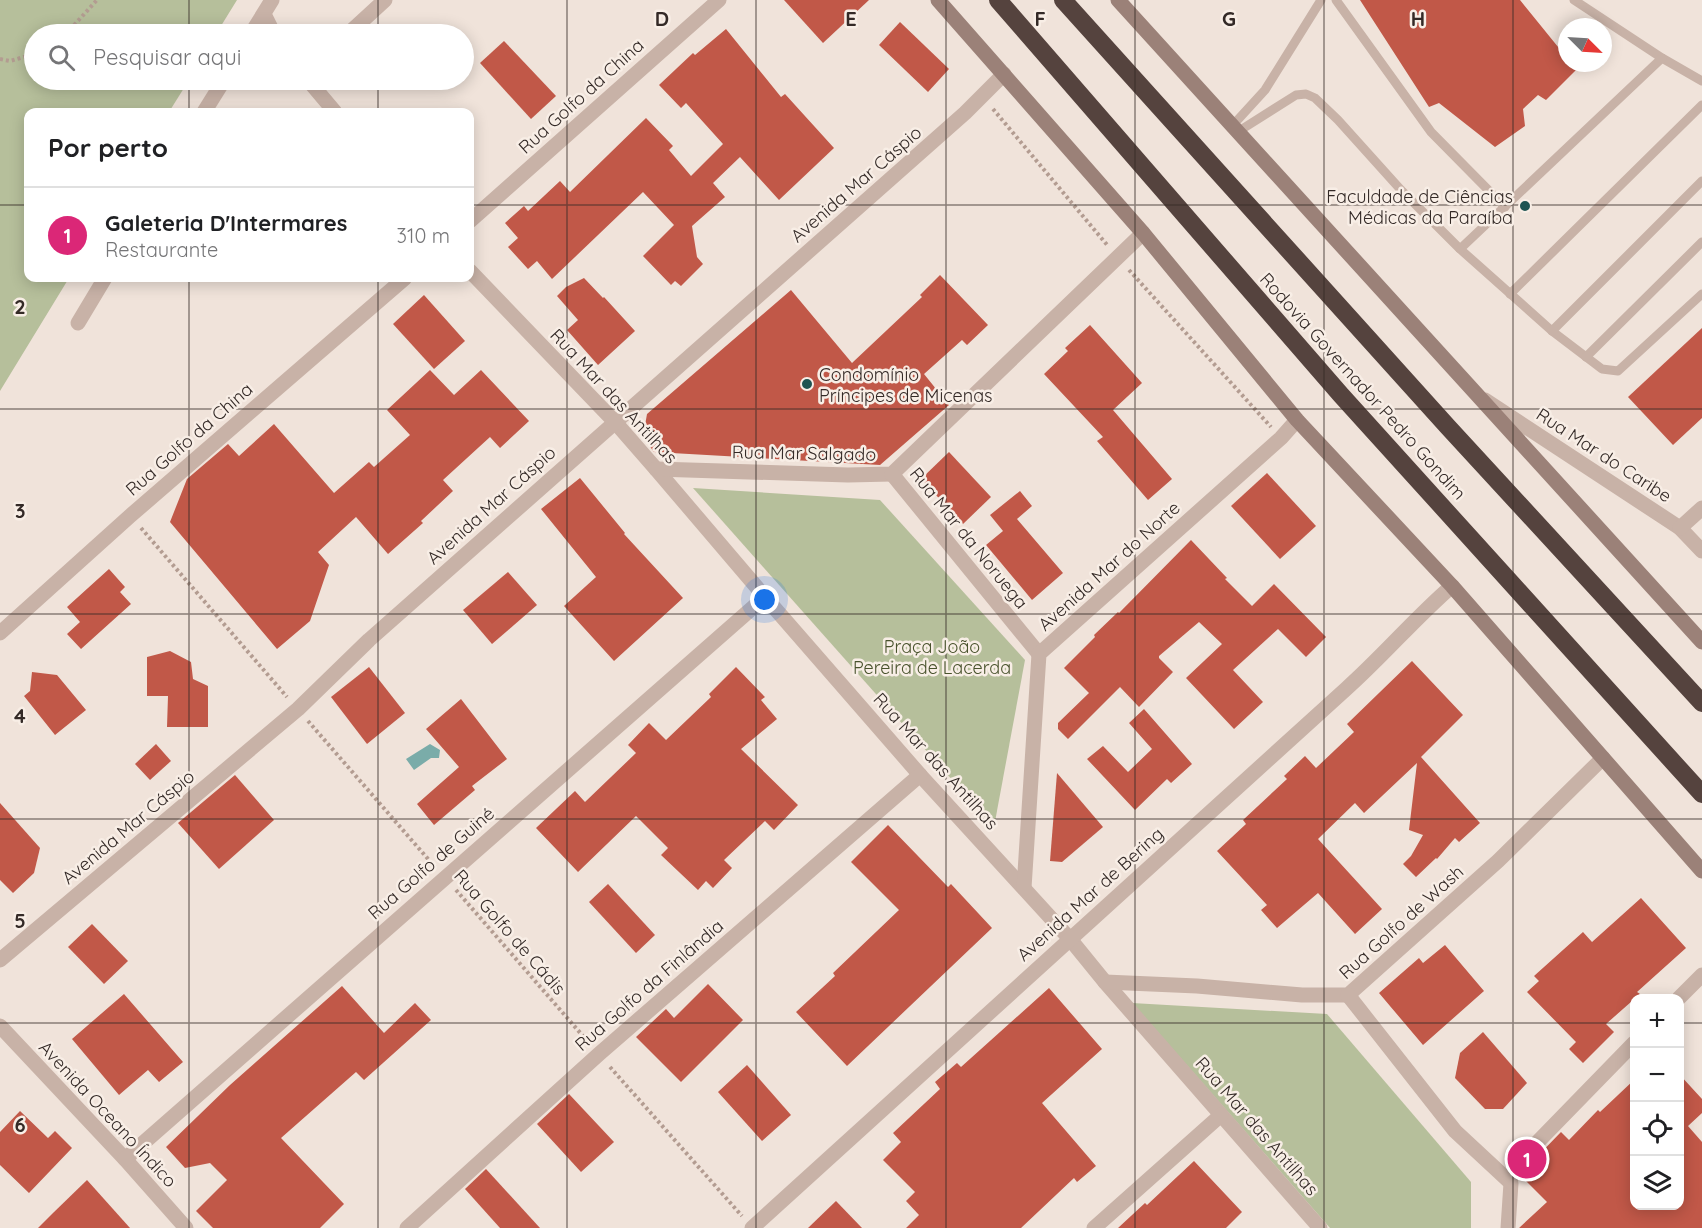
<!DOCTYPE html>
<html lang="pt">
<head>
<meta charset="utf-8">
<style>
	:root { --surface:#fff; --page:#f6f6f6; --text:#202124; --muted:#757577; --line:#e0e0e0; --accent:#db2777 }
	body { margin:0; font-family:Quicksand,sans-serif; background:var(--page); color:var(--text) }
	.controls { position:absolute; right:18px; bottom:18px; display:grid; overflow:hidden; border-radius:12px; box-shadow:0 3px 15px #0003 }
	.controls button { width:54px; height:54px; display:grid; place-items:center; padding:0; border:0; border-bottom:2px solid var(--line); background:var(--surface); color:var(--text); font:30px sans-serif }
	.compass { position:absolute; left:1558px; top:18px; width:54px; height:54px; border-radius:50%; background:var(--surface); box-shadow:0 3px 15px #0003; rotate:114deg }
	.you { position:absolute; left:765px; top:600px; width:21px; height:21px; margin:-15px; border:4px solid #fff; border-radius:50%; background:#1a73e8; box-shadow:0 0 0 9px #1a73e833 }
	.badge { display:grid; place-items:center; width:39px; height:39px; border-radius:50%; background:var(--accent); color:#fff; font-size:20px; font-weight:700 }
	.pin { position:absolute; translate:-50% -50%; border:3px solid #fff; box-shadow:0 2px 6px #0006 }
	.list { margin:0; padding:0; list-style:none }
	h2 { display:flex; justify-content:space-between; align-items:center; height:78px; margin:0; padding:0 24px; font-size:26px }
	h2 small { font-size:20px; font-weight:400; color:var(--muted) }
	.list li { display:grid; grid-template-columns:39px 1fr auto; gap:18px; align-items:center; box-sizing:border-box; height:96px; padding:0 24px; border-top:2px solid var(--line) }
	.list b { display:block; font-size:22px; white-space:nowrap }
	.list p { margin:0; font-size:20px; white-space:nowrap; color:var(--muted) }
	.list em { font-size:20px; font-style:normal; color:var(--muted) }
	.icon { flex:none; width:33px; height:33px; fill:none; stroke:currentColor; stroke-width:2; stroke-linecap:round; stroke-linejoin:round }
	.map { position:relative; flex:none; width:1702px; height:1228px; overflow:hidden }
	.search { position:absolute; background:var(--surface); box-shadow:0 3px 15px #0003; left:24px; top:24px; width:450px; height:66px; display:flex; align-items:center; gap:15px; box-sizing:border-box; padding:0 21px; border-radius:33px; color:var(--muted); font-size:22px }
	.panel { position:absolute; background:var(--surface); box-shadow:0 3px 15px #0003; left:24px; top:108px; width:450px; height:174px; border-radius:12px }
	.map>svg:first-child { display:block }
	.green { fill:#b6bf9b }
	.water { fill:#7aaca9 }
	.building { fill:#c15848 }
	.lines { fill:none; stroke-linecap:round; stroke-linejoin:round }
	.path { stroke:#b39c91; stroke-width:4; stroke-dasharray:3 3; stroke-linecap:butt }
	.lane { stroke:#c8b2a7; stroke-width:9 }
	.street { stroke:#c8b2a7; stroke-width:15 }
	.secondary { stroke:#9b8178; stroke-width:15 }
	.highway { stroke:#55433e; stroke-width:18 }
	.grid { fill:none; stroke:#342a27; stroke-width:1.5; stroke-opacity:0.55 }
	.poi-dot { fill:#1e5452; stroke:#f8eee6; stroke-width:2 }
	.labels { text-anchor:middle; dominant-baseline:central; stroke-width:5; stroke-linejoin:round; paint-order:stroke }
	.street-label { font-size:18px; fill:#342a27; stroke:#f8eee6 }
	.poi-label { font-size:18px; fill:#342a27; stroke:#f8eee6; text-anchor:end }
	.park-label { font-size:18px; fill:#48522c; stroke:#f8eee6 }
	.grid-label { font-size:20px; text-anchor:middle; font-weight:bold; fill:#342a27; stroke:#f8eee6; stroke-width:5; stroke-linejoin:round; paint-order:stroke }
</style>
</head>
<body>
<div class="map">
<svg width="1702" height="1228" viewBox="0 0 1702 1228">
	<rect width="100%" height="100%" fill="#f0e3da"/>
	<g class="green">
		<path d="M0 0H237L216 34H34V80H189L169 112H28V278H69L0 391Z"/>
		<path d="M693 488 880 500 1025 660 994 827Z"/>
		<path d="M1132 1003 1327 1014 1471 1182V1228H1330Z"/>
	</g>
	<path class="water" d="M430 744 440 750 439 758H431L414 770 406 759Z"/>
	<g class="building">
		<path d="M784 0H869L823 43Z"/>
		<path d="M1360 0H1520L1567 58V63H1571L1576 70 1546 100 1538 95 1523 109 1525 126 1495 147 1439 103 1429 107Z"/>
		<path d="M900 22 949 69 928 92 879 45Z"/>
		<path d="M726 29 781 97 785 94 834 148 779 200 740 157 713 183 725 197 692 226 697 257 703 264 681 286 675 281 671 285 643 256 674 225 643 192 552 279 537 261 528 269 508 247 518 238 505 223 524 206 528 211 560 181 570 192 646 118 673 146 669 150 691 176 723 144 686 103 681 108 659 85 693 53 695 55Z"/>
		<path d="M504 41 556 96 531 119 480 63Z"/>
		<path d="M940 275 988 325 967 345 962 340 924 374 949 405 880 465 654 452 643 437 647 414 791 290 852 363 922 297 920 295Z"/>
		<path d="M584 278 603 298 604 297 635 331 598 365 567 330 578 320 557 296 566 287Z"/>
		<path d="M424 295 465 341 434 369 393 324Z"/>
		<path d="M1090 325 1142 383 1113 410 1172 479 1148 500 1097 441 1103 437 1044 374 1068 351 1065 348Z"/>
		<path d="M1702 328V418L1673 445 1628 397Z"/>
		<path d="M430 370 454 395 481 370 529 421 500 448 490 437 443 480 453 491 421 521 423 523 388 554 356 517 318 552 329 565 310 621 277 649 170 522 187 479 228 444 239 456 274 424 334 493 369 462 374 467 410 435 387 410Z"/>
		<path d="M949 452 991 497 963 524 921 479Z"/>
		<path d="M1267 473 1316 526 1280 559 1231 506Z"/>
		<path d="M580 478 625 533 624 534 683 598 614 661 564 606 596 577 541 509Z"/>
		<path d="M1020 491 1032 506 1017 519 1063 573 1032 600 986 545 1003 531 990 515Z"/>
		<path d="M1191 540 1227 578 1225 579 1252 606 1274 584 1326 637 1306 657 1278 629 1233 670 1263 702 1234 729 1186 678 1222 644 1199 622 1159 656V658L1173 672 1139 707 1120 687 1068 739 1058 729V723L1089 693 1064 668 1095 637 1094 635 1118 612 1119 613Z"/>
		<path d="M109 569 125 587 120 592 131 604 81 649 67 634 80 622 67 607Z"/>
		<path d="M508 572 537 605 492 644 463 610Z"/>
		<path d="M170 651 191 662 193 679 208 686V727H167L168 696H147V657Z"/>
		<path d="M1412 661 1463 715 1421 757 1480 823 1459 842 1455 838 1437 859 1436 858 1416 877 1403 864 1411 856 1423 835 1409 830 1417 763 1364 813 1355 803 1318 839 1382 909 1355 934 1318 893 1277 928 1261 910 1267 905 1217 851 1246 824 1243 820 1287 779 1284 776 1305 756 1316 768 1354 732 1347 724Z"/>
		<path d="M369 667 405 713 367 744 331 697Z"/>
		<path d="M736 667 765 697 761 700 777 719 741 749 798 805 774 830 765 821 724 860 732 868 713 888 706 881 698 890 661 855 668 848 636 816 578 872 536 828 575 791 585 802 636 753 628 745 649 723 666 740 711 697 709 694Z"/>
		<path d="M32 672 57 675 86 710 55 735 24 696 30 691Z"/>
		<path d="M461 699 507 759 472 786 475 790 434 825 417 804 459 767 426 729Z"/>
		<path d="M1144 709 1192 764 1171 783 1167 779 1135 810 1087 759 1103 746 1128 772 1152 749 1129 723Z"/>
		<path d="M156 744 171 761 150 780 135 764Z"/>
		<path d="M1057 773 1103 827 1062 862 1050 861Z"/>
		<path d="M235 775 274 820 219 869 178 823Z"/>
		<path d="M0 803 40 848 34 873 13 893 0 880Z"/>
		<path d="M888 825 948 887 951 884 992 928 847 1066 796 1012 835 976 833 973 899 910 851 862Z"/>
		<path d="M608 884 655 935 636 953 589 902Z"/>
		<path d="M1641 898 1686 948 1637 992 1640 994 1606 1024 1614 1032 1583 1063 1569 1049 1576 1042 1527 992 1539 981 1534 976 1583 932 1592 942Z"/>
		<path d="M92 924 128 961 104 984 68 947Z"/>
		<path d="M1445 945 1484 991 1423 1045 1379 993 1419 958 1423 963Z"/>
		<path d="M708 984 743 1020 681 1082 636 1037 666 1009 674 1018Z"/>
		<path d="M342 986 384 1033 415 1003 431 1020 364 1080 356 1072 281 1138 344 1204 320 1228H213L196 1211 227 1180 210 1163 185 1168 166 1147 230 1085Z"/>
		<path d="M1049 988 1102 1049 1042 1103 1096 1166 1077 1182 1074 1178 1021 1228H906L919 1215 906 1201 915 1192 883 1160 901 1142 893 1133 940 1089 935 1082 957 1063 961 1067Z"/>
		<path d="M124 994 183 1062 159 1082 148 1070 119 1095 72 1039Z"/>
		<path d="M1483 1032 1527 1083 1503 1109H1485L1455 1078 1460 1053Z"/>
		<path d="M747 1065 791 1115 762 1141 718 1092Z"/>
		<path d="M1680 1075 1702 1099V1113L1688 1126 1702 1142V1228H1519L1547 1202 1522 1177 1529 1165 1561 1132 1569 1140 1598 1110 1600 1112 1635 1079V1206H1680Z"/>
		<path d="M569 1094 614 1142 581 1172 537 1124Z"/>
		<path d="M20 1111 48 1138 55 1131 72 1148 29 1193 0 1165V1132Z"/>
		<path d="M1194 1161 1242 1212 1226 1228H1118L1145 1203 1147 1205Z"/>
		<path d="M486 1169 540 1228H500L465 1189Z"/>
		<path d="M87 1180 130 1228H38L52 1214Z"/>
		<path d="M836 1201 862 1228H808Z"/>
	</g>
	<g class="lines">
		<g class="path">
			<path d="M66 34 97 0"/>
			<path d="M0 59 10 61 34 54"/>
			<path d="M993 109 1108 246"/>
			<path d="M1129 270 1271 427"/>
			<path d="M141 528 287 697"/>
			<path d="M308 721 435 867"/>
			<path d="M456 890 589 1043"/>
			<path d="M610 1067 742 1216"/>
		</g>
		<g class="lane">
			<path d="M1336 0 1431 132 1505 207"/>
			<path d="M1574 0 1662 58 1702 81"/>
			<path d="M1233 125 1265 90 1321 0"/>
			<path d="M1239 131 1296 95 1306 94 1315 98 1338 120 1401 190 1460 249 1552 331 1602 369 1618 371 1702 294"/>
			<path d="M1460 249 1662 58"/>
			<path d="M1510 294 1702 105"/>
			<path d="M1552 331 1702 181"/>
			<path d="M1586 357 1702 242"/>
		</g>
		<g class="street">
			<path d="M264 14 274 34"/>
			<path d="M251 34 272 0"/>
			<path d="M348 34 385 0"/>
			<path d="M308 80 335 112"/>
			<path d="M204 112 224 80"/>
			<path d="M470 221 719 0"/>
			<path d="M470 271 615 422 656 469 765 597 920 775 1070 939 1105 982 1320 1228"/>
			<path d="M78 323 105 278"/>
			<path d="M1485 400 1680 528 1702 551"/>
			<path d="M656 469 848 475 892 474 1143 233"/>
			<path d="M892 474 1039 654"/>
			<path d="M1680 528 1702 508"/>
			<path d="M0 633 130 516 405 278"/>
			<path d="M1024 888 1039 654 1281 438 1297 420"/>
			<path d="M0 960 298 709 369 640 965 113 1004 74"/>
			<path d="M1105 982 1197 986 1302 995H1348L1498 861 1603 758"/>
			<path d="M1348 995 1455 1131 1511 1183 1508 1228"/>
			<path d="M1679 998 1702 975"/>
			<path d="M0 1026 125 1159 186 1228"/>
			<path d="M125 1159 765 597"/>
			<path d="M1509 1181 1521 1159 1634 1043"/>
			<path d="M407 1228 599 1054 920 775"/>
			<path d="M752 1228C950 1049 1147 868 1346 689 1383 656 1415 618 1452 586"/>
			<path d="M1094 1228 1221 1115"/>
		</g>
		<g class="secondary">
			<path d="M938 0 1143 233 1297 420 1452 586 1702 871"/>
			<path d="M1118 0 1702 642"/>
		</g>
		<g class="highway">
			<path d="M998 0 1341 395 1702 794"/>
			<path d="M1063 0 1448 427 1702 703"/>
		</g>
	</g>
	<path class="grid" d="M189 0V34M378 0V34M567 0V1228M756 0V1228M946 0V1228M1135 0V1228M1324 0V1228M1513 0V1228M189 80V112M378 80V112M0 205H28M470 205H1702M189 278V1228M378 278V1228M0 409H1702M0 614H1702M0 819H1702M0 1023H1634M1680 1023H1702"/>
	<g class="poi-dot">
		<circle cx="1525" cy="206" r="6"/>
		<circle cx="807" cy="384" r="6"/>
	</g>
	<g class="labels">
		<g class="street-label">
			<text transform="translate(581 96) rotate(-42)">Rua Golfo da China</text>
			<text transform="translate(856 184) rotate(-41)">Avenida Mar Cáspio</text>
			<text transform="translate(1363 386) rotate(48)">Rodovia Governador Pedro Gondim</text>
			<text transform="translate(614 396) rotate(47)">Rua Mar das Antilhas</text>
			<text transform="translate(189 439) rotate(-41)">Rua Golfo da China</text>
			<text transform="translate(804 453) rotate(1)">Rua Mar Salgado</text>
			<text transform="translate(1604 455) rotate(33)">Rua Mar do Caribe</text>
			<text transform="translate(491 505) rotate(-42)">Avenida Mar Cáspio</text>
			<text transform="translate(969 538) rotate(51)">Rua Mar da Noruega</text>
			<text transform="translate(1109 566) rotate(-42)">Avenida Mar do Norte</text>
			<text transform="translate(936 761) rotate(48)">Rua Mar das Antilhas</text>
			<text transform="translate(128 827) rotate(-40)">Avenida Mar Cáspio</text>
			<text transform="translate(431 863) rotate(-41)">Rua Golfo de Guiné</text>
			<text transform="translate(1090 894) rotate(-42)">Avenida Mar de Bering</text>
			<text transform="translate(1401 922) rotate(-42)">Rua Golfo de Wash</text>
			<text transform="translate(510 932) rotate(49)">Rua Golfo de Cádis</text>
			<text transform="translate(649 985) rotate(-41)">Rua Golfo da Finlândia</text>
			<text transform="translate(108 1114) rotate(47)">Avenida Oceano Índico</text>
			<text transform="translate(1257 1126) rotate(49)">Rua Mar das Antilhas</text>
		</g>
		<g class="poi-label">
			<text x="1513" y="196">Faculdade de Ciências<tspan x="1513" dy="21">Médicas da Paraíba</tspan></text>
			<text x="819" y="374" text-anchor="start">Condomínio<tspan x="819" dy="21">Príncipes de Micenas</tspan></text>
		</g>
		<g class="park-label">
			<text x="932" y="646">Praça João<tspan x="932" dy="21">Pereira de Lacerda</tspan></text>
		</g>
	</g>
	<g class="grid-label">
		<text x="662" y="26">D</text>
		<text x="851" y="26">E</text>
		<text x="1040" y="26">F</text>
		<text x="1229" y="26">G</text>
		<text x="1418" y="26">H</text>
		<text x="20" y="314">2</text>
		<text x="20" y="518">3</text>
		<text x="20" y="723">4</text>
		<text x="20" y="928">5</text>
		<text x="20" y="1132">6</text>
	</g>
</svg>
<div class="controls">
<button>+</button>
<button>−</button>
<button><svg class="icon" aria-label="locate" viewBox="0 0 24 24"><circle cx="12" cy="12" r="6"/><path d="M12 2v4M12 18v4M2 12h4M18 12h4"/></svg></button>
<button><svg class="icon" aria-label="layers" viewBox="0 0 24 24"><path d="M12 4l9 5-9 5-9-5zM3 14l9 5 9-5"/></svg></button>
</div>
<svg class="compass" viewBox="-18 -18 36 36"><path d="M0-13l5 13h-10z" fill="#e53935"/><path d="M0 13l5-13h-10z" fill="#757577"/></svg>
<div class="you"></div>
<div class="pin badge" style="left:1527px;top:1159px">1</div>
<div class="search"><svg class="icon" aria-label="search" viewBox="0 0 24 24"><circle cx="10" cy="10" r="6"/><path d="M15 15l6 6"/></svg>Pesquisar aqui</div>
<section class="panel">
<h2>Por perto<small></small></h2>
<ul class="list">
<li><span class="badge">1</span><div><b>Galeteria D'Intermares</b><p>Restaurante</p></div><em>310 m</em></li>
</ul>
</section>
</div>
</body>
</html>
